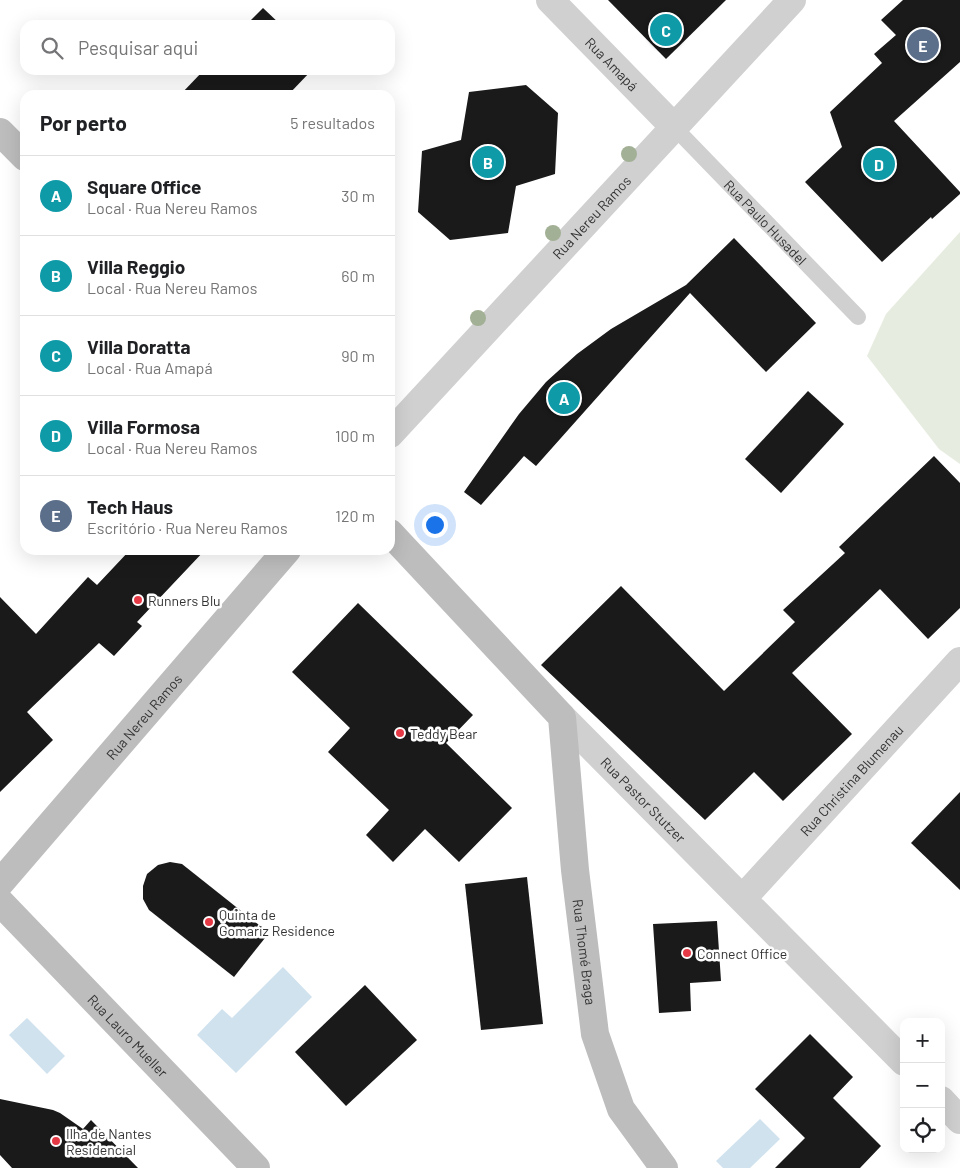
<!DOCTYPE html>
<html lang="pt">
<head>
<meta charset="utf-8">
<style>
	:root { --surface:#fff; --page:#f2f2f2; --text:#202124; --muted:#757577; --line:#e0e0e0; --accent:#ea580c }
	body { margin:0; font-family:Barlow,sans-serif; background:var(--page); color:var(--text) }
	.controls { position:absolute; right:15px; bottom:15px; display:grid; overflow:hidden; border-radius:10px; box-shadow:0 5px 20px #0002 }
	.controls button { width:45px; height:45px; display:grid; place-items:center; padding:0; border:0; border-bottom:1px solid var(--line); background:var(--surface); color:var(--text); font:25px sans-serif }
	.you { position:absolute; left:434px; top:524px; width:18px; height:18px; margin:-12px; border:4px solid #fff; border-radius:50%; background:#1a73e8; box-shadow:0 0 0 8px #1a73e833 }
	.badge { display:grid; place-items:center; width:32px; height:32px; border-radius:50%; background:var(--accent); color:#fff; font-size:16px; font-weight:700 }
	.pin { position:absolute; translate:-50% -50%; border:2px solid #fff; box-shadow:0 1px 5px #0006 }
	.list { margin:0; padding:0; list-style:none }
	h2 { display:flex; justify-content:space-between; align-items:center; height:65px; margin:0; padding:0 20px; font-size:21px }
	h2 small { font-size:16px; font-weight:400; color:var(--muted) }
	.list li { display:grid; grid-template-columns:32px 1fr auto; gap:15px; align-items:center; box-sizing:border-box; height:80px; padding:0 20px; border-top:1px solid var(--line) }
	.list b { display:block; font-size:19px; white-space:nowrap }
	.list p { margin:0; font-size:16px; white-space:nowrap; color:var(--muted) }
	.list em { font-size:16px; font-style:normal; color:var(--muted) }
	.icon { flex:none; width:28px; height:28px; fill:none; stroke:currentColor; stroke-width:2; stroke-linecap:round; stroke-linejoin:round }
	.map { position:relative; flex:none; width:960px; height:1168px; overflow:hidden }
	.search { position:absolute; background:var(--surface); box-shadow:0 5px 20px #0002; left:20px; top:20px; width:375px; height:55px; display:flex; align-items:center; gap:12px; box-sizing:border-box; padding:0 18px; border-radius:15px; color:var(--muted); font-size:19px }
	.panel { position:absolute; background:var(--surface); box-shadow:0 5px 20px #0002; left:20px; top:90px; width:375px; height:465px; border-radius:15px }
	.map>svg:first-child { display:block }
	.green { fill:#e6ecdf }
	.water { fill:#cfe2ee }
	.building { fill:#1a1a1a }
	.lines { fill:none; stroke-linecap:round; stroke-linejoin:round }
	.lane { stroke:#d0d0d0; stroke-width:16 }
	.street { stroke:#d0d0d0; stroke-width:28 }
	.secondary { stroke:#bdbdbd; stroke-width:28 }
	.tree { fill:#a2b095 }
	.poi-dot { fill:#e63946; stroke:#fff; stroke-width:2 }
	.labels { text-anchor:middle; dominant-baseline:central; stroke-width:5; stroke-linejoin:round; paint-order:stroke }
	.street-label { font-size:14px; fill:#333; stroke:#fff }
	.poi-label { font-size:14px; fill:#333; stroke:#fff; text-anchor:start }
</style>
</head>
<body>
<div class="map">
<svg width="960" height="1168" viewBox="0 0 960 1168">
	<rect width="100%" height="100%" fill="#fff"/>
	<path class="green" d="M960 232V464L939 449 867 356 886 314Z"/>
	<g class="water">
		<path d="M283 967 312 997 236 1073 197 1035 222 1009 232 1018Z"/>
		<path d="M27 1018 65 1056 47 1074 9 1035Z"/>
		<path d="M760 1119 780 1139 750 1168H723L716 1161Z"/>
	</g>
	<g class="building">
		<path d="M608 0H726L666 59Z"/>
		<path d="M903 0H960V62L894 121 960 192V194L932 219 931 217 882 262 805 182 842 147 830 112 882 63 874 54 896 35 881 20Z"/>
		<path d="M263 8 281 25H246Z"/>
		<path d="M204 70H312L288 95H180Z"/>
		<path d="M526 85 558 113 555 174 516 186 508 233 450 240 418 212 422 151 461 140 469 92Z"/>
		<path d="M734 238 816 323 766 372 690 293 536 466 524 456 481 505 464 492 519 414 546 382 577 354 611 329 686 285Z"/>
		<path d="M808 391 844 424 781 493 745 459Z"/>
		<path d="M934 456 960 483V608L928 639 880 589 792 673 852 734 783 801 754 772 705 820 541 665 621 586 724 691 795 622 783 610 845 553 839 547Z"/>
		<path d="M130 550H205L137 622 142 626 114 656 99 643 27 712 53 740 0 792V597L36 634 88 577 97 585Z"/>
		<path d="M358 603 473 715 446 743 512 808 459 862 425 829 393 862 366 835 389 810 328 752 350 728 292 672Z"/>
		<path d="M960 792V890L911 843Z"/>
		<path d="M170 862 182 864 269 933 234 977 149 910 143 899V886L147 874 158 865Z"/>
		<path d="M527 877 543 1024 481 1030 465 884Z"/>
		<path d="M717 921 721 981 690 983 691 1011 659 1013 653 924Z"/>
		<path d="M365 985 417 1040 346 1106 295 1052Z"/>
		<path d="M810 1034 853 1077 833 1098 881 1146 860 1168H775L805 1138 755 1089Z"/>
		<path d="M0 1099 53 1110 60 1113 83 1129 91 1120 138 1168H12L0 1155Z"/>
	</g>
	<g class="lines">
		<path class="lane" id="s1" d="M674 127 858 317"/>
		<g class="street">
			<path id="s2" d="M550 0 674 127"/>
			<path id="s3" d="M390 434 792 0"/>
			<path id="s4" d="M562 717 904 1062"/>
			<path id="s5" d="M743 898 960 661"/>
			<path d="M941 1100 960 1120"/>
		</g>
		<g class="secondary">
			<path d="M0 132 25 157"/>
			<path id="s6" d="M390 533 562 717 575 870 595 1034 621 1109 664 1168"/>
			<path id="s7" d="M0 883 287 550"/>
			<path id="s8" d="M0 902 256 1168"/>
		</g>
	</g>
	<g class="tree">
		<circle cx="629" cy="154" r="8"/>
		<circle cx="553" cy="233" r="8"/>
		<circle cx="478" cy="318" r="8"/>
	</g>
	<g class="poi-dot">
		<circle cx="138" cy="600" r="5"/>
		<circle cx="400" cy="733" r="5"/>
		<circle cx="209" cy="922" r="5"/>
		<circle cx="687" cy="953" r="5"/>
		<circle cx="56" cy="1141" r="5"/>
	</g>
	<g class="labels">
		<g class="street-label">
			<text stroke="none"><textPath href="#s2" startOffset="89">Rua Amapá</textPath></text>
			<text stroke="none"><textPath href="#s3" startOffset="296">Rua Nereu Ramos</textPath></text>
			<text stroke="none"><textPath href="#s1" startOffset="132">Rua Paulo Husadel</textPath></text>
			<text stroke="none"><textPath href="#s7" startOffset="220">Rua Nereu Ramos</textPath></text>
			<text stroke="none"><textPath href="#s5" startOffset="160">Rua Christina Blumenau</textPath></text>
			<text stroke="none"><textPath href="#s4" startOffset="116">Rua Pastor Stutzer</textPath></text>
			<text stroke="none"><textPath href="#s6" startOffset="488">Rua Thomé Braga</textPath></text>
			<text stroke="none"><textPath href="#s8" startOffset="185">Rua Lauro Mueller</textPath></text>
		</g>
		<g class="poi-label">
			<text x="148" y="600">Runners Blu</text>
			<text x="410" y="733">Teddy Bear</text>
			<text x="219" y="914">Quinta de<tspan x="219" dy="16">Gomariz Residence</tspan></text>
			<text x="697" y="953">Connect Office</text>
			<text x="66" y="1133">Ilha de Nantes<tspan x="66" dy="16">Residencial</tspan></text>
		</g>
	</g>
</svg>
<div class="controls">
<button>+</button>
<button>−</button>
<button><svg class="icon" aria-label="locate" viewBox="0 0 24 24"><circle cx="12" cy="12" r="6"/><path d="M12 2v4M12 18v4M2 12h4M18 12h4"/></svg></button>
</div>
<div class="you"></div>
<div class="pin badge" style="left:564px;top:398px;background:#0f9aa8">A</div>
<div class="pin badge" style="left:488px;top:162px;background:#0f9aa8">B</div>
<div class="pin badge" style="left:666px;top:30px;background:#0f9aa8">C</div>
<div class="pin badge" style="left:879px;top:164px;background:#0f9aa8">D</div>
<div class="pin badge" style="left:923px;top:45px;background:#5c6f8a">E</div>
<div class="search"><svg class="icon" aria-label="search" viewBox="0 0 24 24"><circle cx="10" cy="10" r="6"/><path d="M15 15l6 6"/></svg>Pesquisar aqui</div>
<section class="panel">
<h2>Por perto<small>5 resultados</small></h2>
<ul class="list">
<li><span class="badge" style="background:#0f9aa8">A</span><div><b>Square Office</b><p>Local · Rua Nereu Ramos</p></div><em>30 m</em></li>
<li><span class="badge" style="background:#0f9aa8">B</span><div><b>Villa Reggio</b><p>Local · Rua Nereu Ramos</p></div><em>60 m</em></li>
<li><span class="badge" style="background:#0f9aa8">C</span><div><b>Villa Doratta</b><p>Local · Rua Amapá</p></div><em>90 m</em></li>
<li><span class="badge" style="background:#0f9aa8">D</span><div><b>Villa Formosa</b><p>Local · Rua Nereu Ramos</p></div><em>100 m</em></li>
<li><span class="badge" style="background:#5c6f8a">E</span><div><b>Tech Haus</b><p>Escritório · Rua Nereu Ramos</p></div><em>120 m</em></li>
</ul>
</section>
</div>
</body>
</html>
